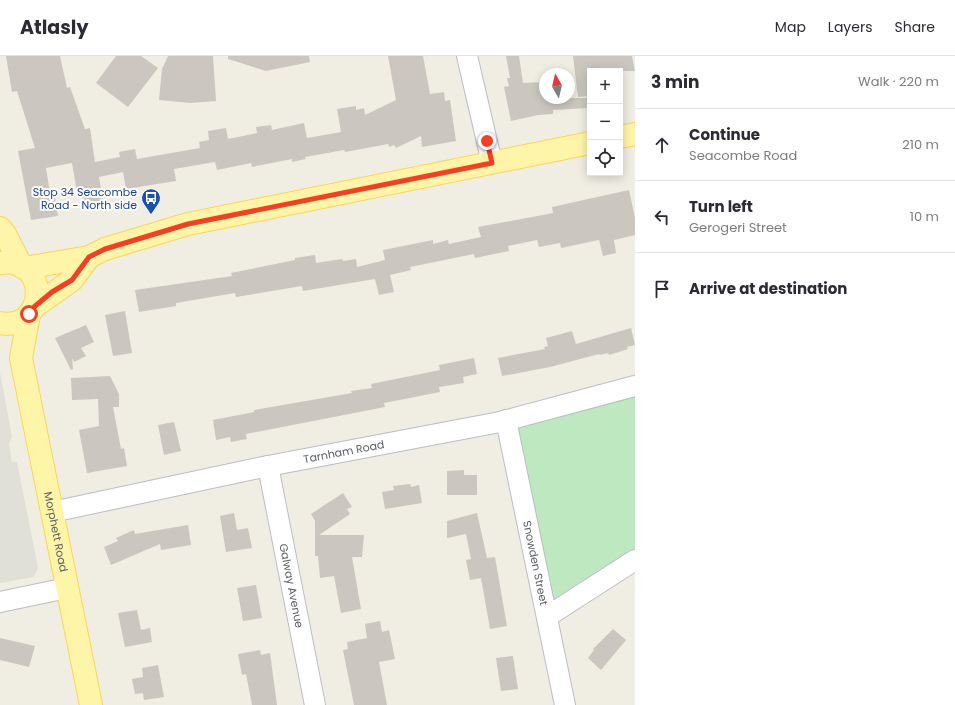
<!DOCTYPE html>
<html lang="en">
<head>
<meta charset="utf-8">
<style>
	:root { --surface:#fff; --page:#f7f7f7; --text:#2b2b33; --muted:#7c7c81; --line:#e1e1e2 }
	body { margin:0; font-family:Poppins,sans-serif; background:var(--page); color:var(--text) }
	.controls { position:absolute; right:12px; top:12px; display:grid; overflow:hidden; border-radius:0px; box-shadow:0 2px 10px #0003 }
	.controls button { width:36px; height:36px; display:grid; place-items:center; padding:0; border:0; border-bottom:1px solid var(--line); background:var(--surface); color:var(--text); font:20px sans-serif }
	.compass { position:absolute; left:539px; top:12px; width:36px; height:36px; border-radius:50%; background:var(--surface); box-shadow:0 2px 10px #0003; rotate:352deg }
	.stop { position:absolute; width:12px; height:12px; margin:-9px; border:3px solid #f83d21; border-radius:50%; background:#fff }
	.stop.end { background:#f83d21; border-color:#fff; box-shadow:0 1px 4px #0008 }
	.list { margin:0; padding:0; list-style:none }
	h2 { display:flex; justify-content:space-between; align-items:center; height:52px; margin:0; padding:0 16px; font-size:17px }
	h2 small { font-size:13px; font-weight:400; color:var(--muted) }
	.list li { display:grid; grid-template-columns:26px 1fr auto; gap:12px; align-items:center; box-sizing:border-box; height:72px; padding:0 16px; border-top:1px solid var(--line) }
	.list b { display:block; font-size:15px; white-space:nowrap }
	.list p { margin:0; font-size:13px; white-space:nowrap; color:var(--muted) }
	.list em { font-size:13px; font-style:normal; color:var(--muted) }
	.icon { flex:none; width:22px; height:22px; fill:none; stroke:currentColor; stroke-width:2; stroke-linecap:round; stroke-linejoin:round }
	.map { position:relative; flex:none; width:635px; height:649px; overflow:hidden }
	header { display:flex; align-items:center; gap:24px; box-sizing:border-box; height:56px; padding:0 20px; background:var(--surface); border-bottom:1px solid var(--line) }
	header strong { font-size:19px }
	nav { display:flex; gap:22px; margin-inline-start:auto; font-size:14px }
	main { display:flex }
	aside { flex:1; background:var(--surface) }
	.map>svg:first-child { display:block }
	.industrial { fill:#e0dfd8 }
	.green { fill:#bee9c0 }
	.building { fill:#cbc7c0 }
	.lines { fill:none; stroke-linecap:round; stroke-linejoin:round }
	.minor-casing { stroke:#bbbdc4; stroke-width:22 }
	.major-casing { stroke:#fdd54f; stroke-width:24 }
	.minor { stroke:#fff; stroke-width:20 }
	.major { stroke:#fff5a9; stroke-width:22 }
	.route { stroke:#f83d21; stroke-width:5 }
	.labels { text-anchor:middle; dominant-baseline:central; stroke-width:4; stroke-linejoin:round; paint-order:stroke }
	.transit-label { font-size:11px; fill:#164399; stroke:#fff; text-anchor:end }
	.street-label { font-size:11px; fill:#5b5f66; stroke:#fff }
</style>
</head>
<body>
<header>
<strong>Atlasly</strong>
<nav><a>Map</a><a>Layers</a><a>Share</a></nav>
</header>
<main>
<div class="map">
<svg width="635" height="649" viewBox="0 0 635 649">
	<rect width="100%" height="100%" fill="#f0ede3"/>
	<path class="industrial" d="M0 316 12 381 9 388 12 406H17L38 512 34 521 0 527Z"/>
	<path class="green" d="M635 334V500L550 554 510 367Z"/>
	<g class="building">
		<path d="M6 0H60L67 32 70 31 85 73 90 72 95 106 120 101 119 96 135 93 137 103 200 92 199 86 209 84 208 75 226 72 228 83 257 77 256 71 271 69 272 74 304 67 307 82 341 76 337 53 356 50V54L364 52 365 59 396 44 388 0H423L430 38 444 36 445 45 450 44 456 85 422 91 421 80 396 92 394 89 389 91 388 88 345 96 344 94 305 101 306 103 292 106V103L252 111 251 107 217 114 215 106 174 113 176 125 126 133 123 116 99 121 104 150 86 154 83 141 78 142 72 107 46 112 50 137 54 136 58 160 31 164 18 95 35 92 17 35 12 36Z"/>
		<path d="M116 0H141L158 12 128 51 96 27Z"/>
		<path d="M168 0H213L216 45 190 47 159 44 162 13Z"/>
		<path d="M228 0H309L310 6 266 15 228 3Z"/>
		<path d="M506 0H519L523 27 545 26V42H588V52L553 54V58L538 59 511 65 504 31 509 30 507 22H510Z"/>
		<path d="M573 0H632L635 15H590V40L578 41Z"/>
		<path d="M629 134 635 162V179L614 184 616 197 603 200 599 184 561 192 560 187 539 191 537 184 508 190 509 195 475 202 474 198 410 211 411 214 390 219 394 236 379 239 375 223 303 235 302 230 236 241 235 237 176 247V250L139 256 135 234 232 220 231 217 295 204V202L315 199 316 207 342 203 343 205 356 203 357 211 385 204 383 194 433 184V188L448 184 449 188 481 181 478 171 553 157 552 151Z"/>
		<path d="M125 255 132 297 113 300 105 259Z"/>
		<path d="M86 269 94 286 81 292 86 300 74 306 72 302 73 313 71 314 55 282Z"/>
		<path d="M631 272 635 289 627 291 628 293 609 299 608 297 600 299 599 298 550 311 502 320 498 302 545 293 544 291 548 290 546 282 572 275 576 288Z"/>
		<path d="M474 302 477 318 463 321 464 327 439 331 440 336 384 347 385 351 246 378 247 383 231 386 230 381 216 384 213 364 254 356V354L352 337 351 335 372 332 371 328 440 314 439 309Z"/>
		<path d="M110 320 119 338V351H113L121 393 124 392 127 410 87 417 79 374 99 370 98 343 72 344 71 322Z"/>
		<path d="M174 366 181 395 164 399 158 369Z"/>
		<path d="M464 414V419H477V439H447V415Z"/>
		<path d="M410 428 411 431 419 429 422 447 385 453 382 436 394 434 393 430Z"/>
		<path d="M343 437 352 451 347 453 350 458 319 479H364L362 501H352L361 553 341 557 334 520 320 522 318 500H315V465L311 458Z"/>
		<path d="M234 457 237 474 248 472 252 492 226 496 220 460Z"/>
		<path d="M477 457 487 502 495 501 507 570 490 573 481 522 470 524 466 504 471 503 466 478 447 482V465Z"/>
		<path d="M188 469 191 489 161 494 160 488 111 509 104 491 118 485 116 482 134 474 135 478Z"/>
		<path d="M256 529 262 562 243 565 237 532Z"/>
		<path d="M137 554 141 574 150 572 152 586 125 591 118 557Z"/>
		<path d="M380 565 382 576 389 574 395 603 379 606 387 649H354L343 594 348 593 347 586 367 582 365 568Z"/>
		<path d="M613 573 626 584 601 614 588 602 594 594 593 593Z"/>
		<path d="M0 582 35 590 29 611 0 604Z"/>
		<path d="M260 594 261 599 270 597 277 649H252L246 618 242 619 238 598Z"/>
		<path d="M513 600 518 633 501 635 496 602Z"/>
		<path d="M158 609 164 641 144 644 143 637 135 638 132 623 143 621 142 612Z"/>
	</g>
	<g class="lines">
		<g class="minor-casing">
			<g id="minor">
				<path d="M467 0 492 107"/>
				<path id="s1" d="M506 364 565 649"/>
				<path id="s2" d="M268 410 315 649"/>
				<path id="s3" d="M52 456 268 410 500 366 635 330"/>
				<path d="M0 546 67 532"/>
				<path d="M548 560 635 504"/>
			</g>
		</g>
		<g class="major-casing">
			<g id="major">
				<path d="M620 81 635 78"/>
				<path d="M0 172 5 178 22 211"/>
				<path d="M0 207C51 200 47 276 0 267"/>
				<path d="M25 212 89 201 105 193 188 168 590 87"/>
				<path d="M34 251 72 224 89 201"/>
				<path id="s4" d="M29 258 21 302 91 649"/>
			</g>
		</g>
		<use href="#minor" class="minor"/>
		<use href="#major" class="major"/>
	</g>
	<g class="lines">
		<path class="route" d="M29 258 34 251 52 236 72 224 89 201 105 193 188 168 492 107 487 85"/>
	</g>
	<defs>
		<g id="bus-pin" transform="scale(1)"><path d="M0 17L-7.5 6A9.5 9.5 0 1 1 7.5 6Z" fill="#1a4fb4" stroke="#fff"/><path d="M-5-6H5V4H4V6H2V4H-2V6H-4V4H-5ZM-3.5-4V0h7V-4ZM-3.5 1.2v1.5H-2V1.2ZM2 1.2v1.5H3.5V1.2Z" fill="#fff"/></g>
	</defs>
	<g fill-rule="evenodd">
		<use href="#bus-pin" x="151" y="142"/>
	</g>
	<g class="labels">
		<g class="transit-label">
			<text x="137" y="136">Stop 34 Seacombe<tspan x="137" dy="13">Road - North side</tspan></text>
		</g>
		<g class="street-label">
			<text stroke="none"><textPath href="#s3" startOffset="298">Tarnham Road</textPath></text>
			<text stroke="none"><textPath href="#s4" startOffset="222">Morphett Road</textPath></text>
			<text stroke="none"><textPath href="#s1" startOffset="146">Snowden Street</textPath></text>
			<text stroke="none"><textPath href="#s2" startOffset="122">Galway Avenue</textPath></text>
		</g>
	</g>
</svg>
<div class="controls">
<button>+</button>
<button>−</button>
<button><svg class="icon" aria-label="locate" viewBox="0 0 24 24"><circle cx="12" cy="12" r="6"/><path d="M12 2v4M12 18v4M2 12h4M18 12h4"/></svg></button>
</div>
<svg class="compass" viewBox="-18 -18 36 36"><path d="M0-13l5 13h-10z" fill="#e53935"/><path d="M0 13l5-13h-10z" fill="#7c7c81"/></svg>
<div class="stop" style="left:29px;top:258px"></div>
<div class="stop end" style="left:487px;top:85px"></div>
</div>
<aside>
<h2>3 min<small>Walk · 220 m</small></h2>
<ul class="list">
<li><svg class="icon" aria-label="ahead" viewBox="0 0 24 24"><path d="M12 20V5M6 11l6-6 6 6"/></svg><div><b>Continue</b><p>Seacombe Road</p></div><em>210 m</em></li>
<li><svg class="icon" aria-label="left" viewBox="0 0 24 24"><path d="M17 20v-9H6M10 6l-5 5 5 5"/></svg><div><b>Turn left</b><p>Gerogeri Street</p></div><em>10 m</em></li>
<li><svg class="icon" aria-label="arrive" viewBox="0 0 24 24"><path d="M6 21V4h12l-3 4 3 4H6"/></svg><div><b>Arrive at destination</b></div></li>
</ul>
</aside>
</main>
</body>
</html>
